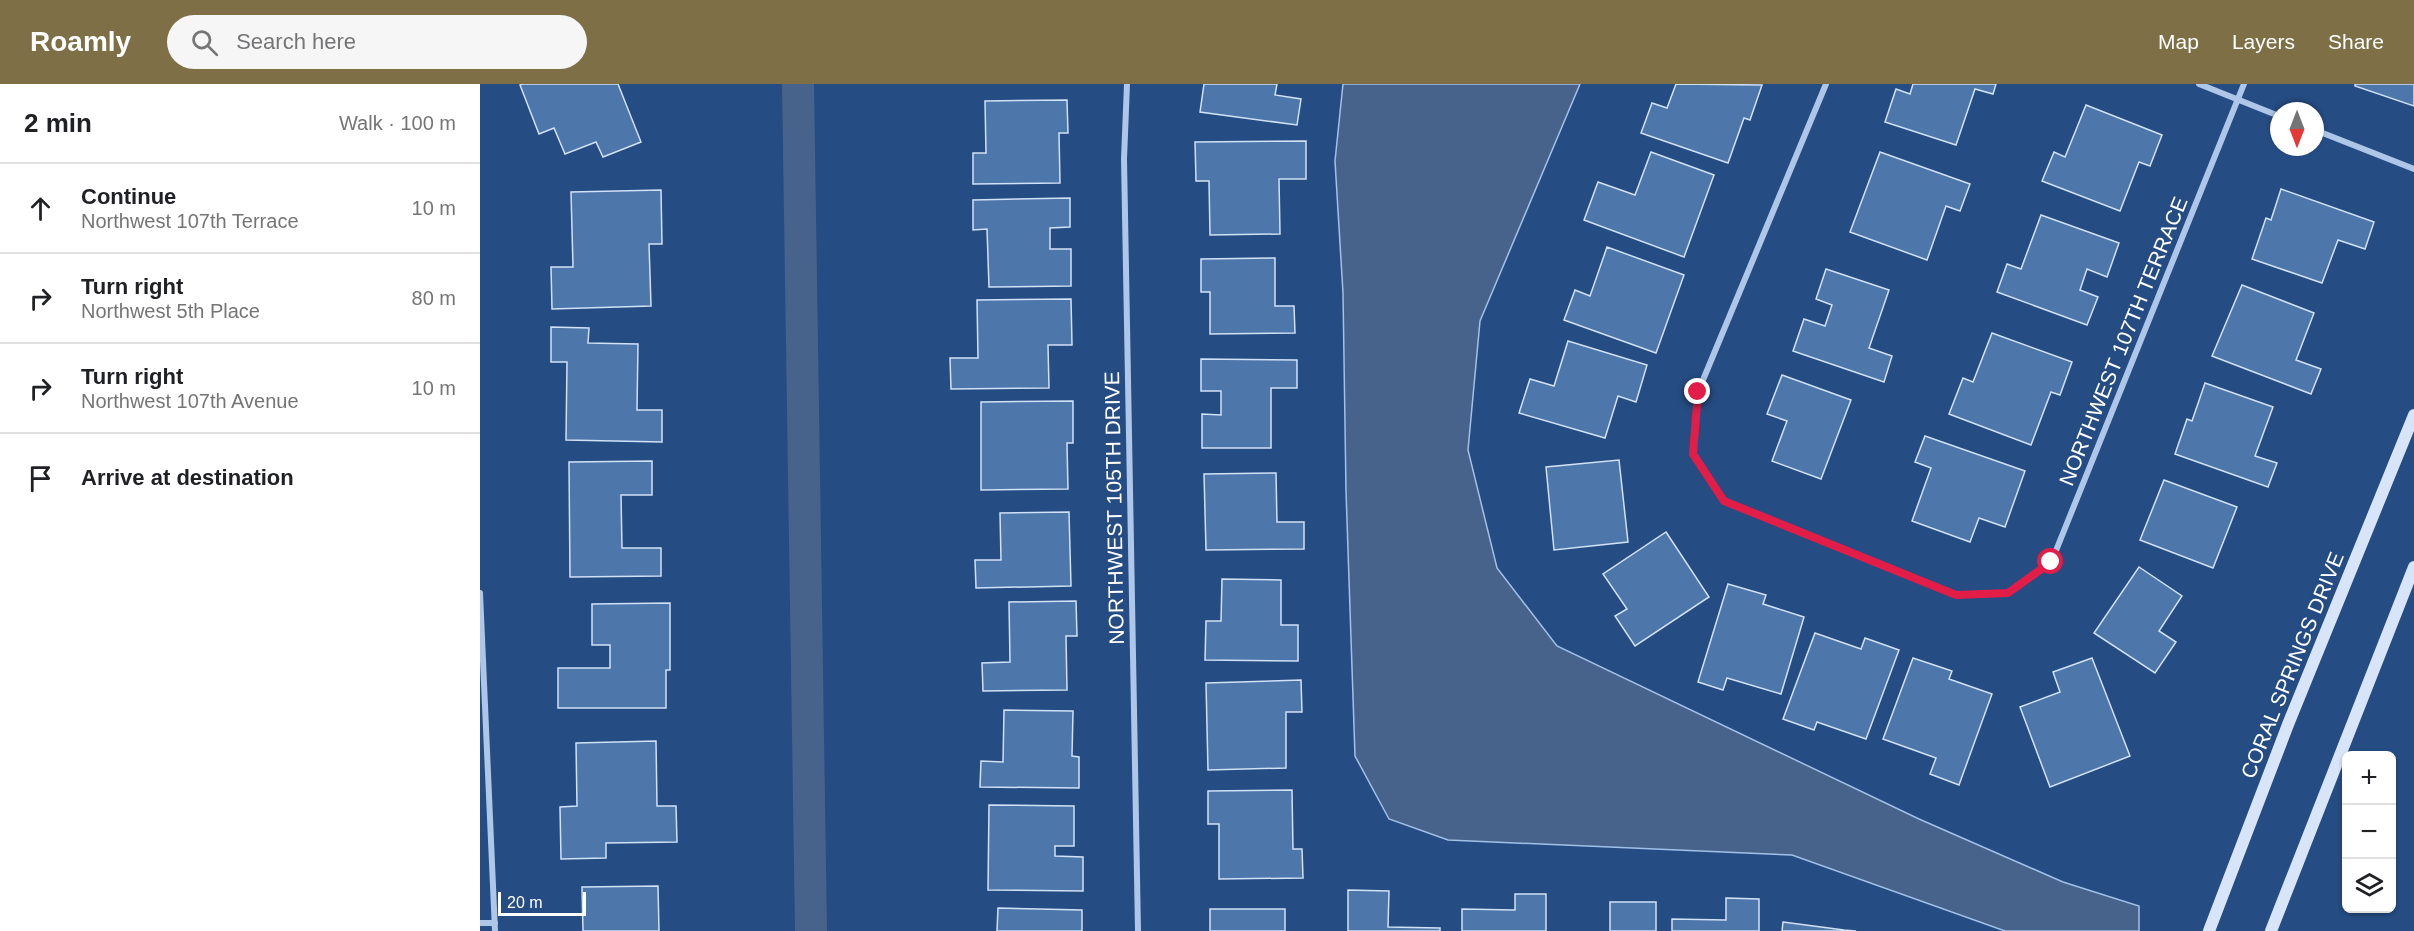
<!DOCTYPE html>
<html lang="en">
<head>
<meta charset="utf-8">
<style>
	:root { --surface:#fff; --page:#f6f6f6; --text:#202124; --muted:#757577; --line:#e0e0e0; --accent:#7e6f47 }
	body { margin:0; font-family:Arial,sans-serif; background:var(--page); color:var(--text) }
	.controls { position:absolute; right:18px; bottom:18px; display:grid; overflow:hidden; border-radius:9px; box-shadow:0 2px 4px #0004 }
	.controls button { width:54px; height:54px; display:grid; place-items:center; padding:0; border:0; border-bottom:2px solid var(--line); background:var(--surface); color:var(--text); font:30px sans-serif }
	.compass { position:absolute; left:1790px; top:18px; width:54px; height:54px; border-radius:50%; background:var(--surface); box-shadow:0 2px 4px #0004; rotate:180deg }
	.scale { position:absolute; left:18px; bottom:15px; width:88px; box-sizing:border-box; padding-left:6px; border:3px solid #fff; border-top:0; font-size:16px; line-height:21px; white-space:nowrap; color:#fff; -webkit-text-stroke:4px #254c83; paint-order:stroke }
	.stop { position:absolute; width:18px; height:18px; margin:-14px; border:4px solid #e11d48; border-radius:50%; background:#fff }
	.stop.end { background:#e11d48; border-color:#fff; box-shadow:0 2px 6px #0008 }
	.list { margin:0; padding:0; list-style:none }
	h2 { display:flex; justify-content:space-between; align-items:center; height:78px; margin:0; padding:0 24px; font-size:26px }
	h2 small { font-size:20px; font-weight:400; color:var(--muted) }
	.list li { display:grid; grid-template-columns:39px 1fr auto; gap:18px; align-items:center; box-sizing:border-box; height:90px; padding:0 24px; border-top:2px solid var(--line) }
	.list b { display:block; font-size:22px; white-space:nowrap }
	.list p { margin:0; font-size:20px; white-space:nowrap; color:var(--muted) }
	.list em { font-size:20px; font-style:normal; color:var(--muted) }
	.icon { flex:none; width:33px; height:33px; fill:none; stroke:currentColor; stroke-width:2; stroke-linecap:round; stroke-linejoin:round }
	.map { position:relative; flex:none; width:1934px; height:847px; overflow:hidden }
	header { display:flex; align-items:center; gap:36px; box-sizing:border-box; height:84px; padding:0 30px; background:var(--accent); color:#fff }
	header strong { font-size:28px }
	nav { display:flex; gap:33px; margin-inline-start:auto; font-size:21px }
	.search { width:420px; height:54px; background:var(--page); display:flex; align-items:center; gap:15px; box-sizing:border-box; padding:0 21px; border-radius:33px; color:var(--muted); font-size:22px }
	main { display:flex }
	aside { flex:1; background:var(--surface) }
	.map>svg:first-child { display:block }
	.water { fill:#47638b; stroke:#a2c1e8; stroke-width:1.5 }
	.lines { fill:none; stroke-linecap:round; stroke-linejoin:round }
	.canal { stroke:#47638b; stroke-width:32 }
	.building { fill:#4d76ab; stroke:#d1e1f6; stroke-width:1.5 }
	.minor { stroke:#aec7e8; stroke-width:6 }
	.secondary { stroke:#d8e4f7; stroke-width:12 }
	.route { stroke:#e11d48; stroke-width:8 }
	.labels { text-anchor:middle; dominant-baseline:central; stroke-width:5; stroke-linejoin:round; paint-order:stroke }
	.street-label { font-size:21px; fill:#fff; stroke:#254c83 }
</style>
</head>
<body>
<header>
<strong>Roamly</strong>
<div class="search"><svg class="icon" aria-label="search" viewBox="0 0 24 24"><circle cx="10" cy="10" r="6"/><path d="M15 15l6 6"/></svg>Search here</div>
<nav><a>Map</a><a>Layers</a><a>Share</a></nav>
</header>
<main>
<aside>
<h2>2 min<small>Walk · 100 m</small></h2>
<ul class="list">
<li><svg class="icon" aria-label="ahead" viewBox="0 0 24 24"><path d="M12 20V5M6 11l6-6 6 6"/></svg><div><b>Continue</b><p>Northwest 107th Terrace</p></div><em>10 m</em></li>
<li><svg class="icon" aria-label="right" viewBox="0 0 24 24"><path d="M7 20v-9h11M14 6l5 5-5 5"/></svg><div><b>Turn right</b><p>Northwest 5th Place</p></div><em>80 m</em></li>
<li><svg class="icon" aria-label="right" viewBox="0 0 24 24"><path d="M7 20v-9h11M14 6l5 5-5 5"/></svg><div><b>Turn right</b><p>Northwest 107th Avenue</p></div><em>10 m</em></li>
<li><svg class="icon" aria-label="arrive" viewBox="0 0 24 24"><path d="M6 21V4h12l-3 4 3 4H6"/></svg><div><b>Arrive at destination</b></div></li>
</ul>
</aside>
<div class="map">
<svg width="1934" height="847" viewBox="0 0 1934 847">
	<rect width="100%" height="100%" fill="#254c83"/>
	<path class="water" d="M863 0H1100L1000 237 988 366 1017 484 1077 562 1439 735 1583 798 1659 822V847H1525L1312 771 968 756 909 735 875 672 866 407 863 209 855 77Z"/>
	<g class="lines">
		<path class="canal" d="M318 0 331 847"/>
	</g>
	<g class="building">
		<path d="M43 0H138L161 58 123 73 116 58 85 70 74 44 59 50 40 1Z"/>
		<path d="M724 0H797L795 11 821 15 817 41 720 28Z"/>
		<path d="M1196 0 1282 1 1270 36 1264 34 1248 79 1161 49 1172 19 1187 24Z"/>
		<path d="M1433 0H1516L1513 10 1495 5 1476 61 1405 38 1416 5 1430 10Z"/>
		<path d="M1875 0H1934V22L1875 2Z"/>
		<path d="M587 16 588 49H579L580 99 493 100V69H506L505 17Z"/>
		<path d="M1606 21 1682 51 1670 82 1659 78 1640 127 1562 97 1574 68 1585 73Z"/>
		<path d="M826 57V95H799L800 150 730 151 729 97H716L715 58Z"/>
		<path d="M1171 68 1234 91 1204 173 1104 136 1118 98 1155 111Z"/>
		<path d="M1400 68 1490 100 1480 127 1466 122 1447 176 1370 148Z"/>
		<path d="M1801 105 1894 138 1885 165 1858 156 1842 199 1772 175 1786 134 1791 136Z"/>
		<path d="M181 106 182 160H169L171 222 72 225 71 183H93L91 108Z"/>
		<path d="M590 114V143L570 144V165H591V202L509 203 507 145 493 146V116Z"/>
		<path d="M1561 131 1639 159 1627 193 1607 185 1600 206 1618 213 1607 241 1517 208 1527 180 1541 185Z"/>
		<path d="M1127 163 1204 191 1176 269 1084 236 1095 206 1110 212Z"/>
		<path d="M795 174V222H814L815 249 730 250V208H721V175Z"/>
		<path d="M1346 185 1409 206 1389 264 1412 272 1404 298 1313 267 1324 235 1345 242 1352 221 1336 215Z"/>
		<path d="M1762 201 1834 229 1816 276 1841 285 1831 310 1732 272Z"/>
		<path d="M591 215 592 261H568L569 304 471 305 470 274H498L497 216Z"/>
		<path d="M71 243 109 244 108 259 158 260 157 326H182V358L86 356 87 278H71Z"/>
		<path d="M1512 249 1592 278 1580 311 1571 308 1551 361 1469 330 1483 294 1493 298Z"/>
		<path d="M1088 257 1167 281 1156 318 1138 312 1125 354 1039 329 1050 295 1074 302Z"/>
		<path d="M721 275 817 276V304H791V364H722V330L741 331V307H721Z"/>
		<path d="M1302 291 1371 316 1341 395 1292 377 1307 337 1287 330Z"/>
		<path d="M1725 299 1793 323 1775 372 1797 379 1788 403 1695 370 1707 335 1712 337Z"/>
		<path d="M593 317V359H587L588 405 501 406V318Z"/>
		<path d="M1445 352 1545 387 1525 443 1499 434 1490 458 1432 437 1451 384 1435 378Z"/>
		<path d="M1139 376 1148 458 1074 466 1066 383Z"/>
		<path d="M172 377V411H141L142 464H181V492L90 493 89 378Z"/>
		<path d="M796 389 797 438H824V465L726 466 724 390Z"/>
		<path d="M1684 396 1757 423 1733 484 1660 456Z"/>
		<path d="M589 428 591 502 496 504 495 476H521L520 429Z"/>
		<path d="M1186 448 1229 513 1155 562 1135 532 1147 525 1123 490Z"/>
		<path d="M1659 483 1702 512 1679 547 1696 558 1675 589 1614 549Z"/>
		<path d="M742 495 801 496V541H818V577L725 576 726 537H741Z"/>
		<path d="M1248 500 1286 511 1283 520 1324 533 1301 610 1247 594 1243 606 1218 598Z"/>
		<path d="M596 517 597 552H586L587 606 503 607 502 579 530 578 529 518Z"/>
		<path d="M190 519V586H186V624H78V584H130V561H112V520Z"/>
		<path d="M1335 549 1381 565 1385 554 1419 566 1386 655 1337 638 1334 646 1303 635Z"/>
		<path d="M1433 574 1472 587 1469 595 1512 610 1479 701 1450 690 1456 674 1403 655Z"/>
		<path d="M1612 574 1650 672 1570 703 1540 623 1580 608 1573 588Z"/>
		<path d="M821 596 822 628H806V684L728 686 726 599Z"/>
		<path d="M524 626 593 627 592 672 599 673V704L500 703 501 677 523 678Z"/>
		<path d="M176 657 177 722H196L197 758 126 759V774L81 775 80 723 97 722 96 659Z"/>
		<path d="M812 706 813 765H822L823 794 739 795V740H728V707Z"/>
		<path d="M509 721 594 722V762H575V772L603 773V807L508 806Z"/>
		<path d="M178 802 179 847H103L102 803Z"/>
		<path d="M868 806 909 807 908 843 960 844V847H868Z"/>
		<path d="M1035 810H1066V847H982V825L1035 826Z"/>
		<path d="M1246 814 1279 815V847H1192V835L1246 836Z"/>
		<rect x="1130" y="818" width="46" height="29"/>
		<path d="M518 824 602 826V847H517Z"/>
		<rect x="730" y="825" width="75" height="22"/>
		<path d="M1303 838 1364 846 1376 847H1302Z"/>
	</g>
	<g class="lines">
		<g class="minor">
			<path d="M647 0 644 75 658 847"/>
			<path d="M1346 0 1218 308 1213 370 1244 417 1476 511 1528 509 1571 479 1764 0"/>
			<path d="M1719 0 1799 32"/>
			<path d="M1835 46 1934 85"/>
			<path d="M0 509 15 847"/>
			<path d="M0 839H15"/>
		</g>
		<g class="secondary">
			<path d="M1729 847 1809 638 1934 331"/>
			<path d="M1791 847 1934 483"/>
		</g>
	</g>
	<g class="lines">
		<path class="route" d="M1218 308 1213 370 1244 417 1476 511 1528 509 1571 478"/>
	</g>
	<g class="labels">
		<g class="street-label">
			<text transform="translate(1643 257) rotate(-68)">NORTHWEST 107TH TERRACE</text>
			<text transform="translate(634 424) rotate(-91)">NORTHWEST 105TH DRIVE</text>
			<text transform="translate(1812 581) rotate(-68)">CORAL SPRINGS DRIVE</text>
		</g>
	</g>
</svg>
<div class="controls">
<button>+</button>
<button>−</button>
<button><svg class="icon" aria-label="layers" viewBox="0 0 24 24"><path d="M12 4l9 5-9 5-9-5zM3 14l9 5 9-5"/></svg></button>
</div>
<svg class="compass" viewBox="-18 -18 36 36"><path d="M0-13l5 13h-10z" fill="#e53935"/><path d="M0 13l5-13h-10z" fill="#757577"/></svg>
<div class="scale">20 m</div>
<div class="stop" style="left:1571px;top:478px"></div>
<div class="stop end" style="left:1218px;top:308px"></div>
</div>
</main>
</body>
</html>
